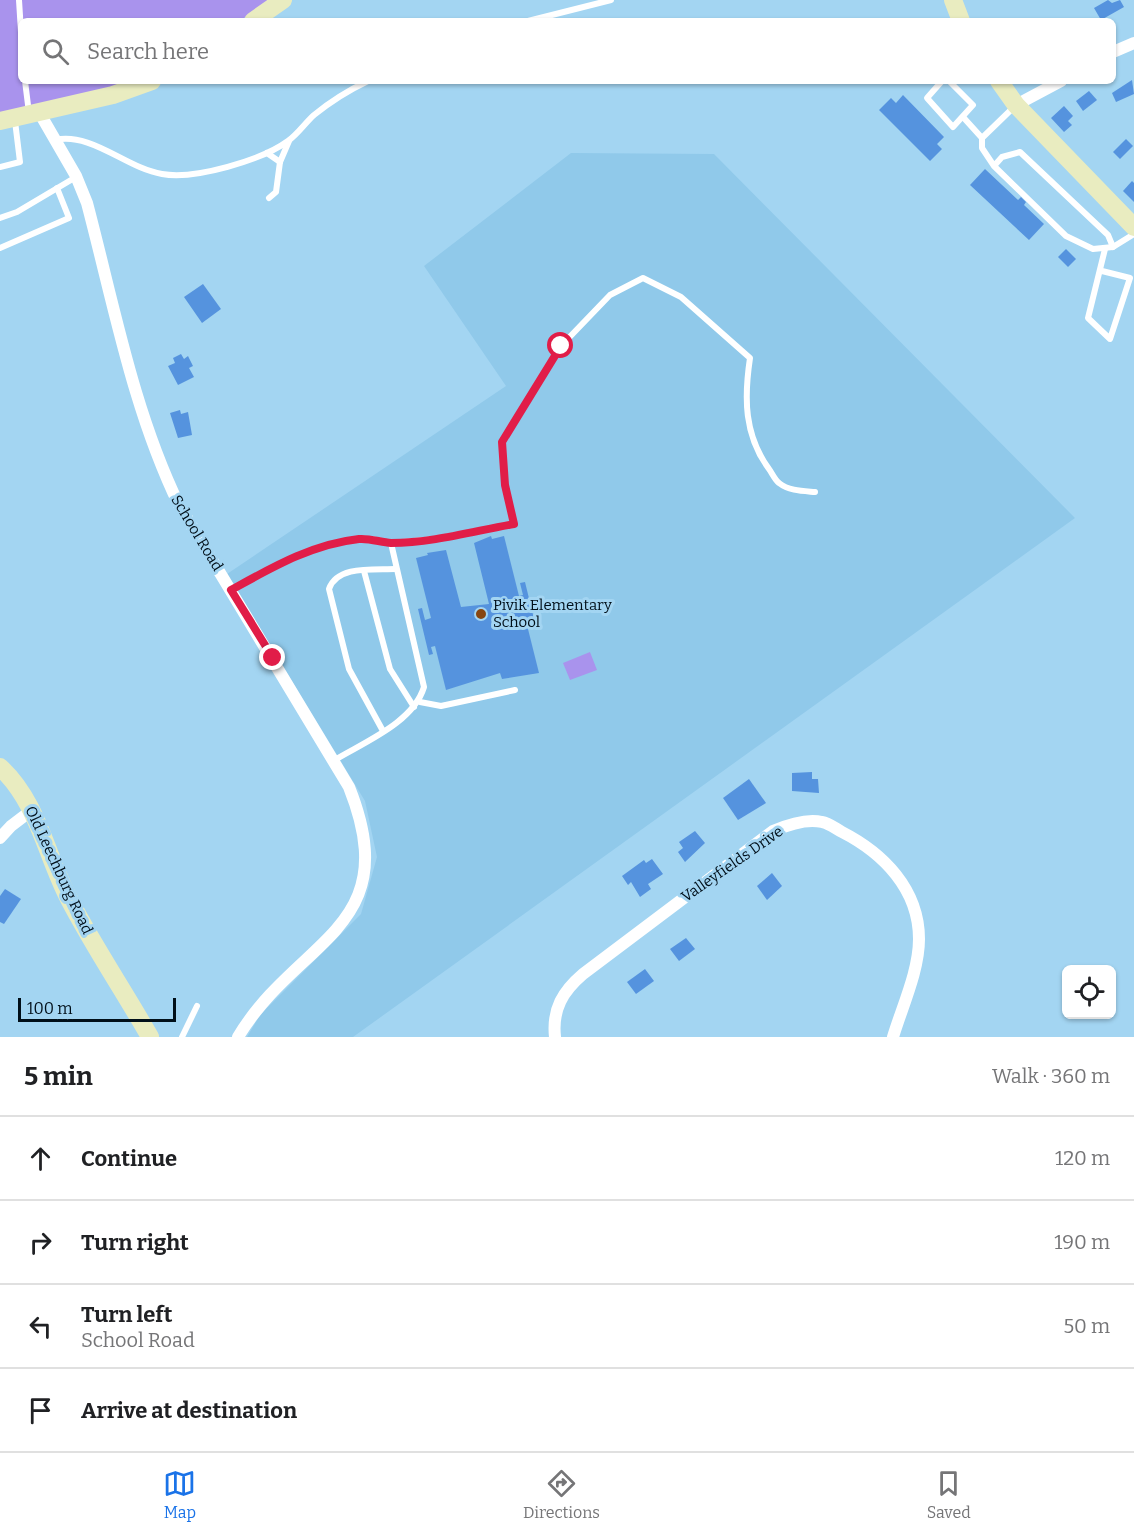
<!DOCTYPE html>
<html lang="en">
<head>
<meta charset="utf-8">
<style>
	:root { --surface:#fff; --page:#f6f6f6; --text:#202124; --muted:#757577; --line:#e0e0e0; --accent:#1a73e8 }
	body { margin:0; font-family:Bitter,serif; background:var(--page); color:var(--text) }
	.controls { position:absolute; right:18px; bottom:18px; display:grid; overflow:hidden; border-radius:9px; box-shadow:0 2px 4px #0004 }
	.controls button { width:54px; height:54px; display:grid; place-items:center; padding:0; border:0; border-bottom:2px solid var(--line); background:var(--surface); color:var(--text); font:30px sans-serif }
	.scale { position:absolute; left:18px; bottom:15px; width:158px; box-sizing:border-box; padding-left:6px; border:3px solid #000f19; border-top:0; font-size:16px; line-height:21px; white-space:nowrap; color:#000f19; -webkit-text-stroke:4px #a3d5f2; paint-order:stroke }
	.stop { position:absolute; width:18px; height:18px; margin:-14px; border:4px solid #e11d48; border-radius:50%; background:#fff }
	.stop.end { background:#e11d48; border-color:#fff; box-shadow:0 2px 6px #0008 }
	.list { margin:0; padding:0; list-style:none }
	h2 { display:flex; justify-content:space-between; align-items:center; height:78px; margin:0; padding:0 24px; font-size:26px }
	h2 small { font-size:20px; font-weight:400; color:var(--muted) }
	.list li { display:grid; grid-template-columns:39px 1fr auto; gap:18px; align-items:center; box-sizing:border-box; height:84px; padding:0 24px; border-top:2px solid var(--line) }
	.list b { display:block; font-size:22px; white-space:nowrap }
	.list p { margin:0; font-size:20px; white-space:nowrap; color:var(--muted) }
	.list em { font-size:20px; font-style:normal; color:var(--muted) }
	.icon { flex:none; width:33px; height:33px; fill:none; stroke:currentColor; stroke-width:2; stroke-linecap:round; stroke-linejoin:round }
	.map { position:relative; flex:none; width:1134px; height:1037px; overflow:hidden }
	.search { position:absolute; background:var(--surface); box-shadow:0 2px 4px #0004; left:18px; right:18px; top:18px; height:66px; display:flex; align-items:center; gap:15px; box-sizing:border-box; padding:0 21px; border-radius:9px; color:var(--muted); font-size:22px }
	.sheet { height:414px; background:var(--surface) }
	nav { display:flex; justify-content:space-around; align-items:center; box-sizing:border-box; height:84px; border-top:2px solid var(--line); background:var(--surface); font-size:16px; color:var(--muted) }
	nav a { display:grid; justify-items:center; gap:3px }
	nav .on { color:var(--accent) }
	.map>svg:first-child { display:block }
	.built { fill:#90c9ea }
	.green { fill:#a993ed }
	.building { fill:#5593de }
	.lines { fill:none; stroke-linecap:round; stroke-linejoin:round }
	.lane { stroke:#fff; stroke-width:6 }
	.street { stroke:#fff; stroke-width:12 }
	.secondary { stroke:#e9ecc0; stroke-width:18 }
	.route { stroke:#e11d48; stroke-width:8 }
	.poi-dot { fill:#874611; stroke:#a3d5f2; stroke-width:2 }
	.labels { text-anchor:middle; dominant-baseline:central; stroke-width:6; stroke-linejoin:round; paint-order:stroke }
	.street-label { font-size:15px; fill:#000f19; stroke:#a3d5f2 }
	.poi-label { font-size:15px; fill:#000f19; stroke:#a3d5f2; text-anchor:start }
</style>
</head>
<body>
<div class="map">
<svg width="1134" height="1037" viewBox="0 0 1134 1037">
	<rect width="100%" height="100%" fill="#a3d5f2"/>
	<path class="built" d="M571 153 714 154 1075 518 353 1037H247L260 1015 361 914 377 857 365 801 227 574 506 386 424 266Z"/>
	<g class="green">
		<path d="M0 0H273L239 21H21V81H131L95 94 0 114Z"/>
		<path d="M590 652 597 670 570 680 563 663Z"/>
	</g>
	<g class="building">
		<path d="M1108 0 1112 3 1120 0 1124 7 1101 20 1094 8Z"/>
		<path d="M1132 80 1134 94 1116 102 1112 93Z"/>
		<path d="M1089 91 1097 100 1083 111 1076 101Z"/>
		<path d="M903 95 944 137 937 144 942 149 930 161 879 110 891 98 896 103Z"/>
		<path d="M1064 106 1073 116 1068 121 1072 125 1064 132 1051 118Z"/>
		<path d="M1126 139 1133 146 1120 159 1113 152Z"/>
		<path d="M985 169 1018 200 1021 197 1026 202 1024 205 1044 224 1029 240 970 185Z"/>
		<path d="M1132 181 1134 183V202L1123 191Z"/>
		<path d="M1066 249 1076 259 1068 267 1058 257Z"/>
		<path d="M203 284 221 309 202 323 184 297Z"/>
		<path d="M181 354 184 359 188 356 193 366 189 368 194 377 178 385 168 366 175 363 173 358Z"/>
		<path d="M180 410 181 414 188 412 192 435 178 438 170 413Z"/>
		<path d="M491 536 492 539 504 536 519 596 523 595 520 583 525 582 536 627 531 628 529 620 526 621 539 673 502 679 500 673 446 690 435 646 431 647 433 654 429 655 418 609 422 608 425 620 431 618 416 558 428 555 427 553 446 550 461 607 489 604 474 543Z"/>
		<path d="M812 772V779H818L819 793 792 791V773Z"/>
		<path d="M749 779 766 803 738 820 723 798Z"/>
		<path d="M695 831 705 843 685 862 678 852 683 848 679 842Z"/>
		<path d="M652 859 663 874 648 884 651 889 640 897 631 882 628 885 622 876 644 860 646 863Z"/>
		<path d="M772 873 782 886 767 900 757 886Z"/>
		<path d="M5 889 21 899 4 924 0 922V896Z"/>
		<path d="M686 938 695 949 679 961 670 949Z"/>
		<path d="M645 969 654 981 636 994 627 982Z"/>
	</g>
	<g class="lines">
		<g class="lane">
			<path d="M19 0 21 32"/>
			<path d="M528 21 611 0"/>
			<path d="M25 81 29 113"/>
			<path d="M942 81 927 98 953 127 973 105 949 81"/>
			<path d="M963 117 982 138"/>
			<path d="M55 140C92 132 126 168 162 174 195 180 262 160 288 141 298 134 305 123 314 115 330 102 349 90 368 81"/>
			<path d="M267 153 280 162 289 141"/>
			<path d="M994 166 1002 157 1020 152 1108 235 1113 247 1093 249 1066 236 994 166 982 148V138L1015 106"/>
			<path d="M0 167 20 162 15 121"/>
			<path d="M269 198 276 192 280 162"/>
			<path d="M0 218 17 212 76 177"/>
			<path d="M1113 247 1134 234"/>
			<path d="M0 248 69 218 57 188"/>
			<path d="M1102 271 1130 278 1110 339 1088 318 1105 249"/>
			<path d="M391 543 436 539 514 524 505 485 502 442 561 346 610 295 643 278 681 297 750 358C744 398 744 435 769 469 772 473 775 480 779 483 789 491 803 491 815 492"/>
			<path d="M364 571 390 669 414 707"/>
			<path d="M231 590C271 568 312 544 359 539 369 538 381 541 391 543L424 687C413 723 364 742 333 761"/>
			<path d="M420 702 441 706 515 690"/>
			<path d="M383 731 349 669 329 589C337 565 374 570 395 569"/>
			<path d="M182 1037 197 1006"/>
		</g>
		<g class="street">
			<path d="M1113 52 1134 43"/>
			<path d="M1016 105 1061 81"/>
			<path d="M39 112 76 176 87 203C114 305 133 410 179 505L349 787C406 930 298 937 238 1037"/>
			<path d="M0 838 11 826 32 810"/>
			<path d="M555 1037C552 1009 563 991 583 974L773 831C787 825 806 818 822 822 829 823 836 829 842 832 883 853 919 889 919 939 919 971 902 1007 893 1037"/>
		</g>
		<g class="secondary">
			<path d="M953 0 961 21"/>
			<path d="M253 21 283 0"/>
			<path d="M999 81 1016 105 1134 227"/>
			<path d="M0 121 113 95 152 81"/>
			<path d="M0 767C38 802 46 855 69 899 94 947 124 991 150 1037"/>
		</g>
	</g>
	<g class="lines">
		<path class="route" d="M273 658 231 590C271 568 312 544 359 539 369 538 380 542 391 543 432 543 474 531 514 524L505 485 502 442 561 346"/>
	</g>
	<circle class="poi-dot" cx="481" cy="614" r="6"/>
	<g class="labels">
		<g class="street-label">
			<text transform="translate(197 533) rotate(59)">School Road</text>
			<text transform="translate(732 864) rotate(-35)">Valleyfields Drive</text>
			<text transform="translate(59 870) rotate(65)">Old Leechburg Road</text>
		</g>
		<g class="poi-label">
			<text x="493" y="605">Pivik Elementary<tspan x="493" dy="17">School</tspan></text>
		</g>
	</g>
</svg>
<div class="controls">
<button><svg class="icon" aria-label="locate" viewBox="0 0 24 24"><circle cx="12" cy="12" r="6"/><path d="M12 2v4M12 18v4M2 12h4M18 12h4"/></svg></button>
</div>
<div class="scale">100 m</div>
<div class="stop" style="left:561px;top:346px"></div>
<div class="stop end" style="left:273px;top:658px"></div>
<div class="search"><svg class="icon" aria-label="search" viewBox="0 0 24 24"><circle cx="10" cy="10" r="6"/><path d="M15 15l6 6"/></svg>Search here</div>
</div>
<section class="sheet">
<h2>5 min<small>Walk · 360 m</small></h2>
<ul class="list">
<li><svg class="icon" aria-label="ahead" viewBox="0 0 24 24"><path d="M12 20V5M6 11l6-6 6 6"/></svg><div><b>Continue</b></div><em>120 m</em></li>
<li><svg class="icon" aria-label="right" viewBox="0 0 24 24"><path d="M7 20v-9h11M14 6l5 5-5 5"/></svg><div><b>Turn right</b></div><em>190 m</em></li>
<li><svg class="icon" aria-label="left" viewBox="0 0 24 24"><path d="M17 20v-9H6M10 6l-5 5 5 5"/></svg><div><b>Turn left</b><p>School Road</p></div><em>50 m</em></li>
<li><svg class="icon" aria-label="arrive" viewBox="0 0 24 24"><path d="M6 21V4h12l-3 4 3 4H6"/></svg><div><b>Arrive at destination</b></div></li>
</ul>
</section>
<nav>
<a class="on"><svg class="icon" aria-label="map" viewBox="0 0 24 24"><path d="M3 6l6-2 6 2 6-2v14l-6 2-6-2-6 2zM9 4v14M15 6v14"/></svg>Map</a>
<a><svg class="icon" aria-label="directions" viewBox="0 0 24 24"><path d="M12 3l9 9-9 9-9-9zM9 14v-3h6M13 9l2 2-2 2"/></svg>Directions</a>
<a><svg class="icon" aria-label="saved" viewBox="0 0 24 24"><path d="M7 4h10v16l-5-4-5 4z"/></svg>Saved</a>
</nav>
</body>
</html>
